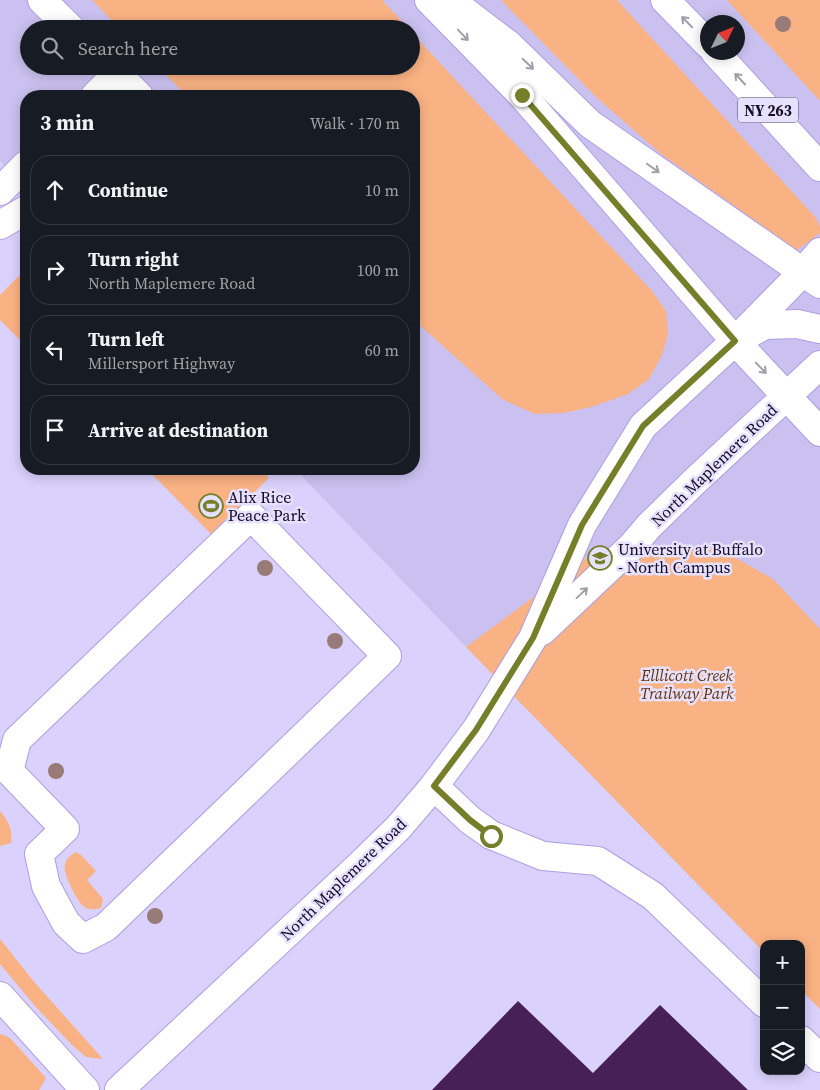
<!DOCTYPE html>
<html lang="en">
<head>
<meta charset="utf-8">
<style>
	:root { --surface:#171b24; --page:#242831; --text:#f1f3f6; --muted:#9ea1a6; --line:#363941 }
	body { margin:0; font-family:"Source Serif 4",serif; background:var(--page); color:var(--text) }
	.controls { position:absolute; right:15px; bottom:15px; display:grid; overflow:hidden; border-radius:10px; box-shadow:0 2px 12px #0003 }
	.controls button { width:45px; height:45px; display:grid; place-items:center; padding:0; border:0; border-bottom:1px solid var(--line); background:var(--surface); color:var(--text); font:25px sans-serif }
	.compass { position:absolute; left:700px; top:15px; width:45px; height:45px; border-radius:50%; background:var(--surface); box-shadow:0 2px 12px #0003; rotate:47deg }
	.stop { position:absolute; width:15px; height:15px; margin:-11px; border:4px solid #757e29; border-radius:50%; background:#fff }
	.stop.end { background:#757e29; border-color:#fff; box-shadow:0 1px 5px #0008 }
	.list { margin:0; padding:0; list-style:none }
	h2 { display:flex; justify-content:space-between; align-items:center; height:65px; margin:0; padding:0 20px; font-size:21px }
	h2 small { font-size:16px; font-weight:400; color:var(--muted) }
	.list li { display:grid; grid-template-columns:32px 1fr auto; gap:15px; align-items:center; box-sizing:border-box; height:70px; margin:0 10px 10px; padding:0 10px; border:1px solid var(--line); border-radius:20px }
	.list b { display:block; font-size:19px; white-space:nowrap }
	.list p { margin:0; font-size:16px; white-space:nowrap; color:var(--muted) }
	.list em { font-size:16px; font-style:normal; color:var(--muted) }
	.icon { flex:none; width:28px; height:28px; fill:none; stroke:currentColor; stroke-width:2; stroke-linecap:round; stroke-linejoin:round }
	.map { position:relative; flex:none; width:820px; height:1090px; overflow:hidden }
	.search { position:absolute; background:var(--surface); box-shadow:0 2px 12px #0003; left:20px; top:20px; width:400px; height:55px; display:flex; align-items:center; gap:12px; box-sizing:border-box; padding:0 18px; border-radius:28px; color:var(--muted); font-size:19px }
	.panel { position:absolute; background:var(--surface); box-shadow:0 2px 12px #0003; left:20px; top:90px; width:400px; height:385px; border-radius:20px }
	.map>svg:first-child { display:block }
	.built { fill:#cbc1f0; fill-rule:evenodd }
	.green { fill:#f9b283 }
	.building { fill:#462056 }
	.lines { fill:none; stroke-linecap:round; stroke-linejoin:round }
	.minor-casing { stroke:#ad9de2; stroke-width:30 }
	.major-casing { stroke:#ad9de2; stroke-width:30 }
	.minor { stroke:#fff; stroke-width:28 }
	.major { stroke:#fff; stroke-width:28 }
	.tree { fill:#987a77 }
	.oneway { stroke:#a19ea8 }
	.route { stroke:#757e29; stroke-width:6 }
	.labels { text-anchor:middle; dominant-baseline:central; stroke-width:5; stroke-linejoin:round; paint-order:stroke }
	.shield { fill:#e6e1fe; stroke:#534c66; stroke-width:1 }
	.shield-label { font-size:15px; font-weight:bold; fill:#140c25 }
	.street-label { font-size:16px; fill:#140c25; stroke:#e6e1fe }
	.poi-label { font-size:16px; fill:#140c25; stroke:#e6e1fe; text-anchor:start }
	.park-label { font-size:16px; font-style:italic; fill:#62320a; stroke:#e6e1fe }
</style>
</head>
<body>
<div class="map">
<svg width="820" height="1090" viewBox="0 0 820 1090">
	<rect width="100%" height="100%" fill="#dad1fc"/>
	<path class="built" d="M0 0H820V1009L801 990V944H764V952L466 647 295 469H414V96H26V189L0 161ZM708 22H738V52H708ZM29 29H411V66H29Z"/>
	<g class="green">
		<path d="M92 0H382L409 29H120Z"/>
		<path d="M501 0H617L816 218 820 227V233L797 250 661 154 596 97Z"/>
		<path d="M727 0H820V101Z"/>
		<path d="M411 32 652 291 666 311 668 334 662 355 649 379 628 394 591 407 564 413 535 414 502 399 414 320V96H187L157 66H411Z"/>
		<path d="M26 269V346L0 320V295Z"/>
		<path d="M147 469H260L269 478 211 534Z"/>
		<path d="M718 548 773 579 820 629V1009L801 990V944H764V952L466 647 592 554Z"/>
		<path d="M0 811C8 820 13 830 11 843L0 846Z"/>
		<path d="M76 852 81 855 96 871 87 880 103 899 101 908C94 910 87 910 82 905 76 899 62 871 65 864 67 858 71 855 76 852Z"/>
		<path d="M0 939 35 983 103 1059 86 1057 71 1044 35 1006 0 964Z"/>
		<path d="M1 1034 10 1038 46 1078 39 1090H0V1035Z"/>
	</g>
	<path class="building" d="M518 1001 593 1073 660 1005 748 1090H432Z"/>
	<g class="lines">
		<g class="minor-casing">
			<g id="minor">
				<path d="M42 0 71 29"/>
				<path d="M109 66 139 96"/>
				<path d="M95 96 117 74"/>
				<path d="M0 191 26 165"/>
				<path d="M0 225 26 210"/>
				<path d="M251 516 387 656 106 927 83 939 66 923 46 886 39 854 65 829 9 771 17 740Z"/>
				<path d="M542 631 631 547 649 526 695 481 820 365"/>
				<path d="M434 786 470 820 491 835 543 856 598 861 653 896 764 1003"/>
				<path d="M0 996 85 1090"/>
				<path d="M801 1040 820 1058"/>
				<path d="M119 1090 359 866 398 828 434 786 476 730 533 638 582 525 643 426 735 341 803 272 820 252"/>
			</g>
		</g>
		<g class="major-casing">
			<g id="major">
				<path d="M429 0 522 95 735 341 820 432"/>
				<path d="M450 0 509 45 590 124 820 284"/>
				<path d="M665 0 708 44"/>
				<path d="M715 52 820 167"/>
				<path d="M735 341 765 325 797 324 820 329"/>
			</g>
		</g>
		<use href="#minor" class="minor"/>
		<use href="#major" class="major"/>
	</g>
	<g class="tree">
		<circle cx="783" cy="24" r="8"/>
		<circle cx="265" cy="568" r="8"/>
		<circle cx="335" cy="641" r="8"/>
		<circle cx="56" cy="771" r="8"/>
		<circle cx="155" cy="916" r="8"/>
	</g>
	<defs><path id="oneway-shaft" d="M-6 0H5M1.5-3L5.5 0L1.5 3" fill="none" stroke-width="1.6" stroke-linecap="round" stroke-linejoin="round" transform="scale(1.25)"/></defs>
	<g class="oneway">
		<use href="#oneway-shaft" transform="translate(687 22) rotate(-134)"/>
		<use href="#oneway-shaft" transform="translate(463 35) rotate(46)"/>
		<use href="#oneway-shaft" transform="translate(528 64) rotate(44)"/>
		<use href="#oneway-shaft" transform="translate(740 79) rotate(-133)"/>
		<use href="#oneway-shaft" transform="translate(653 168) rotate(35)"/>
		<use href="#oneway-shaft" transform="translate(761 368) rotate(46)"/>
		<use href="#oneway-shaft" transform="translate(582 593) rotate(-43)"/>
	</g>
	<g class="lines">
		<path class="route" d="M491 836 470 820 434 786 476 730 533 638 582 525 643 426 735 341 522 95"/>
	</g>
	<defs>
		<g id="stadium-ring" transform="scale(1.25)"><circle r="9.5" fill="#e6e1fe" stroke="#757e29" stroke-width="1.5"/><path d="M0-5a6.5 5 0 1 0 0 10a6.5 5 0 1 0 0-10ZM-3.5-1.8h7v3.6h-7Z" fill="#757e29"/></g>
		<g id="university-ring" transform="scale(1.25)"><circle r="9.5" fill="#e6e1fe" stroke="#757e29" stroke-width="1.5"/><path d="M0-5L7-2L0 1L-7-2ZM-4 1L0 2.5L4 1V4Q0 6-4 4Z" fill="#757e29"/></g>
	</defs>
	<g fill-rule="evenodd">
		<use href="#stadium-ring" x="211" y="506"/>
		<use href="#university-ring" x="600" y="558"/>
	</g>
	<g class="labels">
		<rect class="shield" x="738" y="97.5" width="60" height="25" rx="4"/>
		<g class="shield-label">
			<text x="768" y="110">NY 263</text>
		</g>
		<g class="street-label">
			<text transform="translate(714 465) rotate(-44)">North Maplemere Road</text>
			<text transform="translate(343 879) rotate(-44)">North Maplemere Road</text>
		</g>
		<g class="poi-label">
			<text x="228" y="497">Alix Rice<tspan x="228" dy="18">Peace Park</tspan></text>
			<text x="618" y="549">University at Buffalo<tspan x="618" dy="18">- North Campus</tspan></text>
		</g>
		<g class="park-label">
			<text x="687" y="675">Elllicott Creek<tspan x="687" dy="18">Trailway Park</tspan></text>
		</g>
	</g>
</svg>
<div class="controls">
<button>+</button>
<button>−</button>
<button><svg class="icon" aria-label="layers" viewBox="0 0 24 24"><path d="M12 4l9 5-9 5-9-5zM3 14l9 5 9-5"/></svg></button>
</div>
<svg class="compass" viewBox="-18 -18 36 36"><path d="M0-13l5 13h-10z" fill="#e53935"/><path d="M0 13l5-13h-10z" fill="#9ea1a6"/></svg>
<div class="stop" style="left:491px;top:836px"></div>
<div class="stop end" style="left:522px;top:95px"></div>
<div class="search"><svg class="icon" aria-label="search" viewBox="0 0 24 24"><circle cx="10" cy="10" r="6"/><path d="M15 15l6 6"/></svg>Search here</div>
<section class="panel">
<h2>3 min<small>Walk · 170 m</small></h2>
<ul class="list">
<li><svg class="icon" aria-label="ahead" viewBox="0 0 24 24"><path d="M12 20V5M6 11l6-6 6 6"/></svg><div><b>Continue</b></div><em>10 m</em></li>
<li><svg class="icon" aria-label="right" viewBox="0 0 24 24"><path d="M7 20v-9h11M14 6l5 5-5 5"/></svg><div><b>Turn right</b><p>North Maplemere Road</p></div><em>100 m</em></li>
<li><svg class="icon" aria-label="left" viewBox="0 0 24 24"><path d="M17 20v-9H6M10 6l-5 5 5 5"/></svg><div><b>Turn left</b><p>Millersport Highway</p></div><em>60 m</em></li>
<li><svg class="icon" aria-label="arrive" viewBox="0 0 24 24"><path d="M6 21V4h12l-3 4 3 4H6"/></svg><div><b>Arrive at destination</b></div></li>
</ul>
</section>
</div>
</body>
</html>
